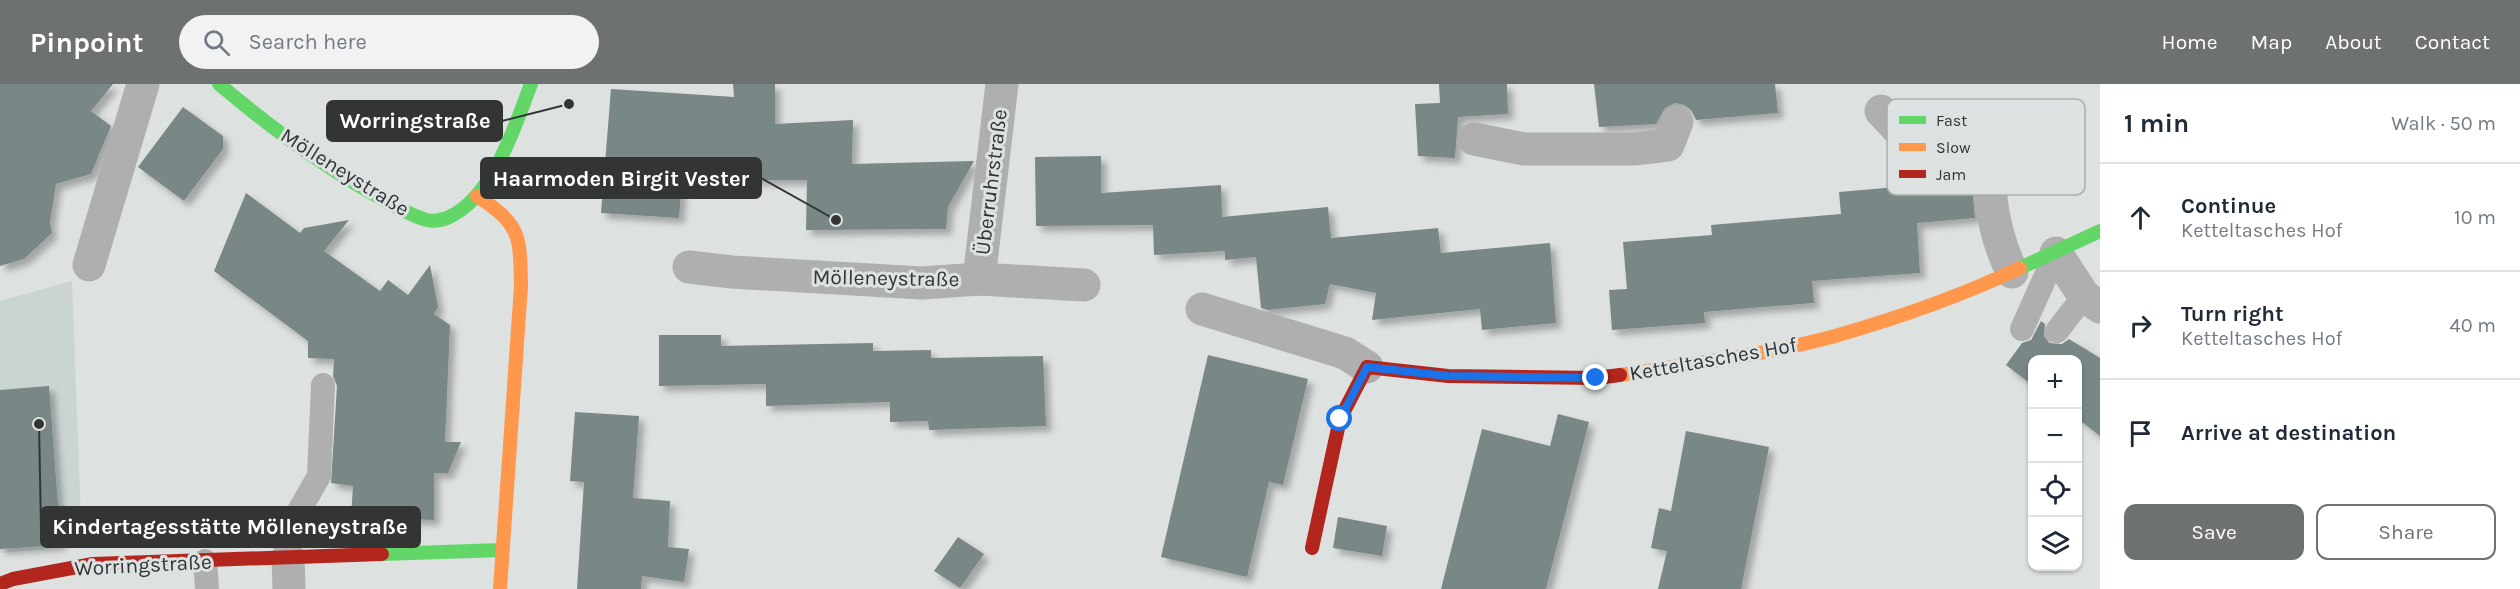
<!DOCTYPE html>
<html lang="en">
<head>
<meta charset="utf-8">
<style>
	:root { --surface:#fff; --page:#f2f2f3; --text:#1f2937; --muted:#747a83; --line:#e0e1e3; --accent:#6e7171 }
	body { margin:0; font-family:Karla,sans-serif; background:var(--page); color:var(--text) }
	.controls { position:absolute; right:18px; bottom:18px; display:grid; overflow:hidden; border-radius:12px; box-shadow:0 2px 4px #0004 }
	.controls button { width:54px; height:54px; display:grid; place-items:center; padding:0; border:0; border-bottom:2px solid var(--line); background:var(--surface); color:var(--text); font:30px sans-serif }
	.stop { position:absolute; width:18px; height:18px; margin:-14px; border:4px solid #1a73e8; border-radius:50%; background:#fff }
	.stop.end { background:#1a73e8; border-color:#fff; box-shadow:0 2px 6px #0008 }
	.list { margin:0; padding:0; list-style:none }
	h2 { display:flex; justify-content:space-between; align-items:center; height:78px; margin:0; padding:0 24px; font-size:26px }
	h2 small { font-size:20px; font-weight:400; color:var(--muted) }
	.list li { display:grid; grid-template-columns:39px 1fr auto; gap:18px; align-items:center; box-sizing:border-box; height:108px; padding:0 24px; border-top:2px solid var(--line) }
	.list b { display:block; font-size:22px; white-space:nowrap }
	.list p { margin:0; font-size:20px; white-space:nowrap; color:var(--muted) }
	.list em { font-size:20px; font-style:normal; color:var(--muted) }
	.actions { display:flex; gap:12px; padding:18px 24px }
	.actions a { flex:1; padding:14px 0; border:2px solid var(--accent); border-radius:12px; text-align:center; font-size:21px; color:var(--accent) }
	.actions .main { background:var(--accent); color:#fff }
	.icon { flex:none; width:33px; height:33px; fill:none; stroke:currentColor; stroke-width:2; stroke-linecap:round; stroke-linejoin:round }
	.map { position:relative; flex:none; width:2100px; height:505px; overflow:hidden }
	header { display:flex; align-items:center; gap:36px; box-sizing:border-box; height:84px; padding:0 30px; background:var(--accent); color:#fff }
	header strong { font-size:28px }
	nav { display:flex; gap:33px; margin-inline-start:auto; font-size:21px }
	.search { width:420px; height:54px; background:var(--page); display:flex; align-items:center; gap:15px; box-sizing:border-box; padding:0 21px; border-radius:33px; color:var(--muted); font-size:22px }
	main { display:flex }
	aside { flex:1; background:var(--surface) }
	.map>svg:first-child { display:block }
	.built { fill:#cad4d3 }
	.building { fill:#798786; filter:url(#shadow) }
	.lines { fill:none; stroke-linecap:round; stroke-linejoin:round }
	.lane { stroke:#afafb0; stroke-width:24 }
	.street { stroke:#afafb0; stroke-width:33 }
	.fast { stroke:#63d668; stroke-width:14 }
	.slow { stroke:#ff974d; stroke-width:14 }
	.jam { stroke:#b3261e; stroke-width:14 }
	.route { stroke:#1a73e8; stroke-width:8 }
	.labels { text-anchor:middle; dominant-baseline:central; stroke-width:6; stroke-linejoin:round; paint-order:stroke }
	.street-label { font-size:21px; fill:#333535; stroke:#dce2e1 }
	.key { fill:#dce2e1; stroke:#a9aead; stroke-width:1.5 }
	.key-label { font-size:16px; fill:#333535 }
	.leader { fill:none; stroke:#333535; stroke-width:2 }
	.callout-dot { fill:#333535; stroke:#dce2e1; stroke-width:2 }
	.callout { fill:#333535; stroke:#333535; stroke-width:2 }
	.callout-label { font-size:22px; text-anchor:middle; font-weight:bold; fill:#fff }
</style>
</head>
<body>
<header>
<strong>Pinpoint</strong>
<div class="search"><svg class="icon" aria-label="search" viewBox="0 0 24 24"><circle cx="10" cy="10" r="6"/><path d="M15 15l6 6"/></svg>Search here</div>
<nav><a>Home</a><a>Map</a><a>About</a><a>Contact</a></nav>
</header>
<main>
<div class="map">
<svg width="2100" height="505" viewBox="0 0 2100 505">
	<defs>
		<filter id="shadow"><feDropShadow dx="5.5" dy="5.5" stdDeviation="3" flood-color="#0004"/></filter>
	</defs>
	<rect width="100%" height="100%" fill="#dde1e0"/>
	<path class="built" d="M72 197 82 462 0 469V217Z"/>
	<g class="building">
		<path d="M0 0H113L91 27 111 42 91 90 56 100 50 138 52 149 24 175 0 182Z"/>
		<path d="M733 0H775V40L853 36 852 80 974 77 948 123 946 145 806 146 807 96H682L679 134 601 129 611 5 734 13Z"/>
		<path d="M1439 0H1507L1508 30 1458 33 1455 74 1418 72 1415 20 1440 19Z"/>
		<path d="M1594 0H1775L1778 29 1696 36 1691 26 1684 21 1675 19 1665 24 1656 40 1599 43Z"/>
		<path d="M183 23 223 52V65L184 117 138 83Z"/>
		<path d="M1101 72V109L1221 101 1222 133 1328 123 1331 154 1438 144 1441 169 1550 159 1556 239 1482 246 1480 225 1372 236 1376 209 1330 200 1325 220 1268 226 1261 224 1256 173 1225 176V167L1154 171 1153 141 1036 142 1035 73Z"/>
		<path d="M1971 91 1975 134 1917 139 1920 189 1812 197 1814 219 1704 228 1705 239 1612 246 1609 206 1627 205 1623 158 1712 151 1711 141 1841 130 1839 108 1932 100 1931 94Z"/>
		<path d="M246 109 300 149 304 144 349 136 324 167 380 207 388 196 408 211 430 181 438 223 434 230 450 241 445 358H461L448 389H434V436L351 433 353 402 331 399 337 302 333 292 334 275 308 274V257L214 187Z"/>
		<path d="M2041 237 2045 240 2044 252 2049 259 2062 260 2069 255 2100 274V352L2078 335V276H2032V301L2006 281 2022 259 2031 256Z"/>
		<path d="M659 251H721V262L873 259V267L931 266V274L1043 272 1046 342 929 346 928 337 890 338V318L766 322V300L659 302Z"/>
		<path d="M1208 271 1308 295 1283 401 1269 398 1247 493 1161 473Z"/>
		<path d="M49 302 61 461 0 465V306Z"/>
		<path d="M575 328 639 332 633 414 670 417 668 463 689 465 684 498 642 492 641 505H577L584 398 570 397Z"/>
		<path d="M1558 330 1589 338 1546 505H1441L1482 345 1550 362Z"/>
		<path d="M1686 347 1769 363 1741 505H1658L1667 467 1651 464 1659 424 1671 427Z"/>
		<path d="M1338 433 1387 442 1382 472 1333 464Z"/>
		<path d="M958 453 984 470 960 504 934 487Z"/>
	</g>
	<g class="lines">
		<g class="lane">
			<path d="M2022 245 2056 169"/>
			<path d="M2057 247 2084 212"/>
			<path d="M288 473 287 448 319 392 323 301"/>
			<path d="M205 477 207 505"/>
		</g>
		<g class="street">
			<path d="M1881 27 1897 44 1962 40 1980 45C1991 67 1989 91 1991 115 1994 141 2001 165 2012 188"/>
			<path d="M1474 55 1524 65H1634L1668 61 1677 38"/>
			<path d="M2056 169 2084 212 2100 223"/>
			<path d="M89 181 143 0"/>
			<path d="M689 183 732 188 922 199 979 195 1084 201"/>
			<path d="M979 195 1002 0"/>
			<path d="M1202 225 1345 269 1367 283"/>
			<path d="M288 473 289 505"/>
		</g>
		<g class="fast">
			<path d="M219 0C271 44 326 85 386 117 399 124 413 133 427 136 435 138 442 136 449 133 493 113 515 42 531 0"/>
			<path d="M2020 184 2100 147"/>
			<path d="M382 470 502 466"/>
		</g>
		<g class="slow">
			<path d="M477 112C521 141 520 151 521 202L500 505"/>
			<path d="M1620 291C1691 280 1765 271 1835 252 1898 234 1961 212 2020 184"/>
		</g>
		<g class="jam">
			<path d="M1312 464 1340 335 1367 283 1448 292 1596 294 1620 291"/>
			<path d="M0 500 13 495 93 480 382 470"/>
		</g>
	</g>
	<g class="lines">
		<path class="route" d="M1340 335 1367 283 1448 292 1596 294"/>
	</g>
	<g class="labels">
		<g class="street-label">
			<text transform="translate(345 88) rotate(32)">Mölleneystraße</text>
			<text transform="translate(991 98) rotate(-83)">Überruhrstraße</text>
			<text transform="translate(886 194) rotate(1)">Mölleneystraße</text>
			<text transform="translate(1713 275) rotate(-10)">Ketteltasches Hof</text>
			<text transform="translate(143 481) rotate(-3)">Worringstraße</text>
		</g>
	</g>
	<rect x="1887" y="15" width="198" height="96" rx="9" class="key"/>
	<rect x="1899" y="32" width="27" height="8" fill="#63d668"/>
	<rect x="1899" y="59" width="27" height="8" fill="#ff974d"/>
	<rect x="1899" y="86" width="27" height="8" fill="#b3261e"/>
	<g class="key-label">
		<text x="1936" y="42">Fast</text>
		<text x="1936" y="69">Slow</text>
		<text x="1936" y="96">Jam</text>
	</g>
	<path class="leader" d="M569 20L502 37M836 136L761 94M39 340L41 443"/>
	<g class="callout-dot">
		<circle cx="569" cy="20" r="6"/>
		<circle cx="836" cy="136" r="6"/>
		<circle cx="39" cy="340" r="6"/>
	</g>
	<g class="callout">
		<rect x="327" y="17" width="175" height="40" rx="6"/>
		<rect x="481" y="74" width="280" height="40" rx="6"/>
		<rect x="41" y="423" width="379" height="40" rx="6"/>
	</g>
	<g class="callout-label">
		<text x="415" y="44">Worringstraße</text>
		<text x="621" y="102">Haarmoden Birgit Vester</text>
		<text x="230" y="450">Kindertagesstätte Mölleneystraße</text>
	</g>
</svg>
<div class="controls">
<button>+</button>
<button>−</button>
<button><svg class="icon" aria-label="locate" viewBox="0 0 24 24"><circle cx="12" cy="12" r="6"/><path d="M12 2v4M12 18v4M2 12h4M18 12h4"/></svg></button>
<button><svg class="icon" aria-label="layers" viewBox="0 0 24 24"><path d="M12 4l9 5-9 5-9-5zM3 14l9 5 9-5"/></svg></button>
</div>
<div class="stop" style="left:1340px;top:335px"></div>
<div class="stop end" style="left:1596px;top:294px"></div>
</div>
<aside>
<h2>1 min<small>Walk · 50 m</small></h2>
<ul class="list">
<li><svg class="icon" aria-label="ahead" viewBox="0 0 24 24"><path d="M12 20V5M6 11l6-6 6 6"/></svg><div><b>Continue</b><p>Ketteltasches Hof</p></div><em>10 m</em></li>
<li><svg class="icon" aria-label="right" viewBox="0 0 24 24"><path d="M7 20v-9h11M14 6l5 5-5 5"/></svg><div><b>Turn right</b><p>Ketteltasches Hof</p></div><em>40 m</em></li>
<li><svg class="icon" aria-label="arrive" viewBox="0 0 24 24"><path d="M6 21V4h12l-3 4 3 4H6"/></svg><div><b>Arrive at destination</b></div></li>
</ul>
<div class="actions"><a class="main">Save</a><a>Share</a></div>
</aside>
</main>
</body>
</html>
